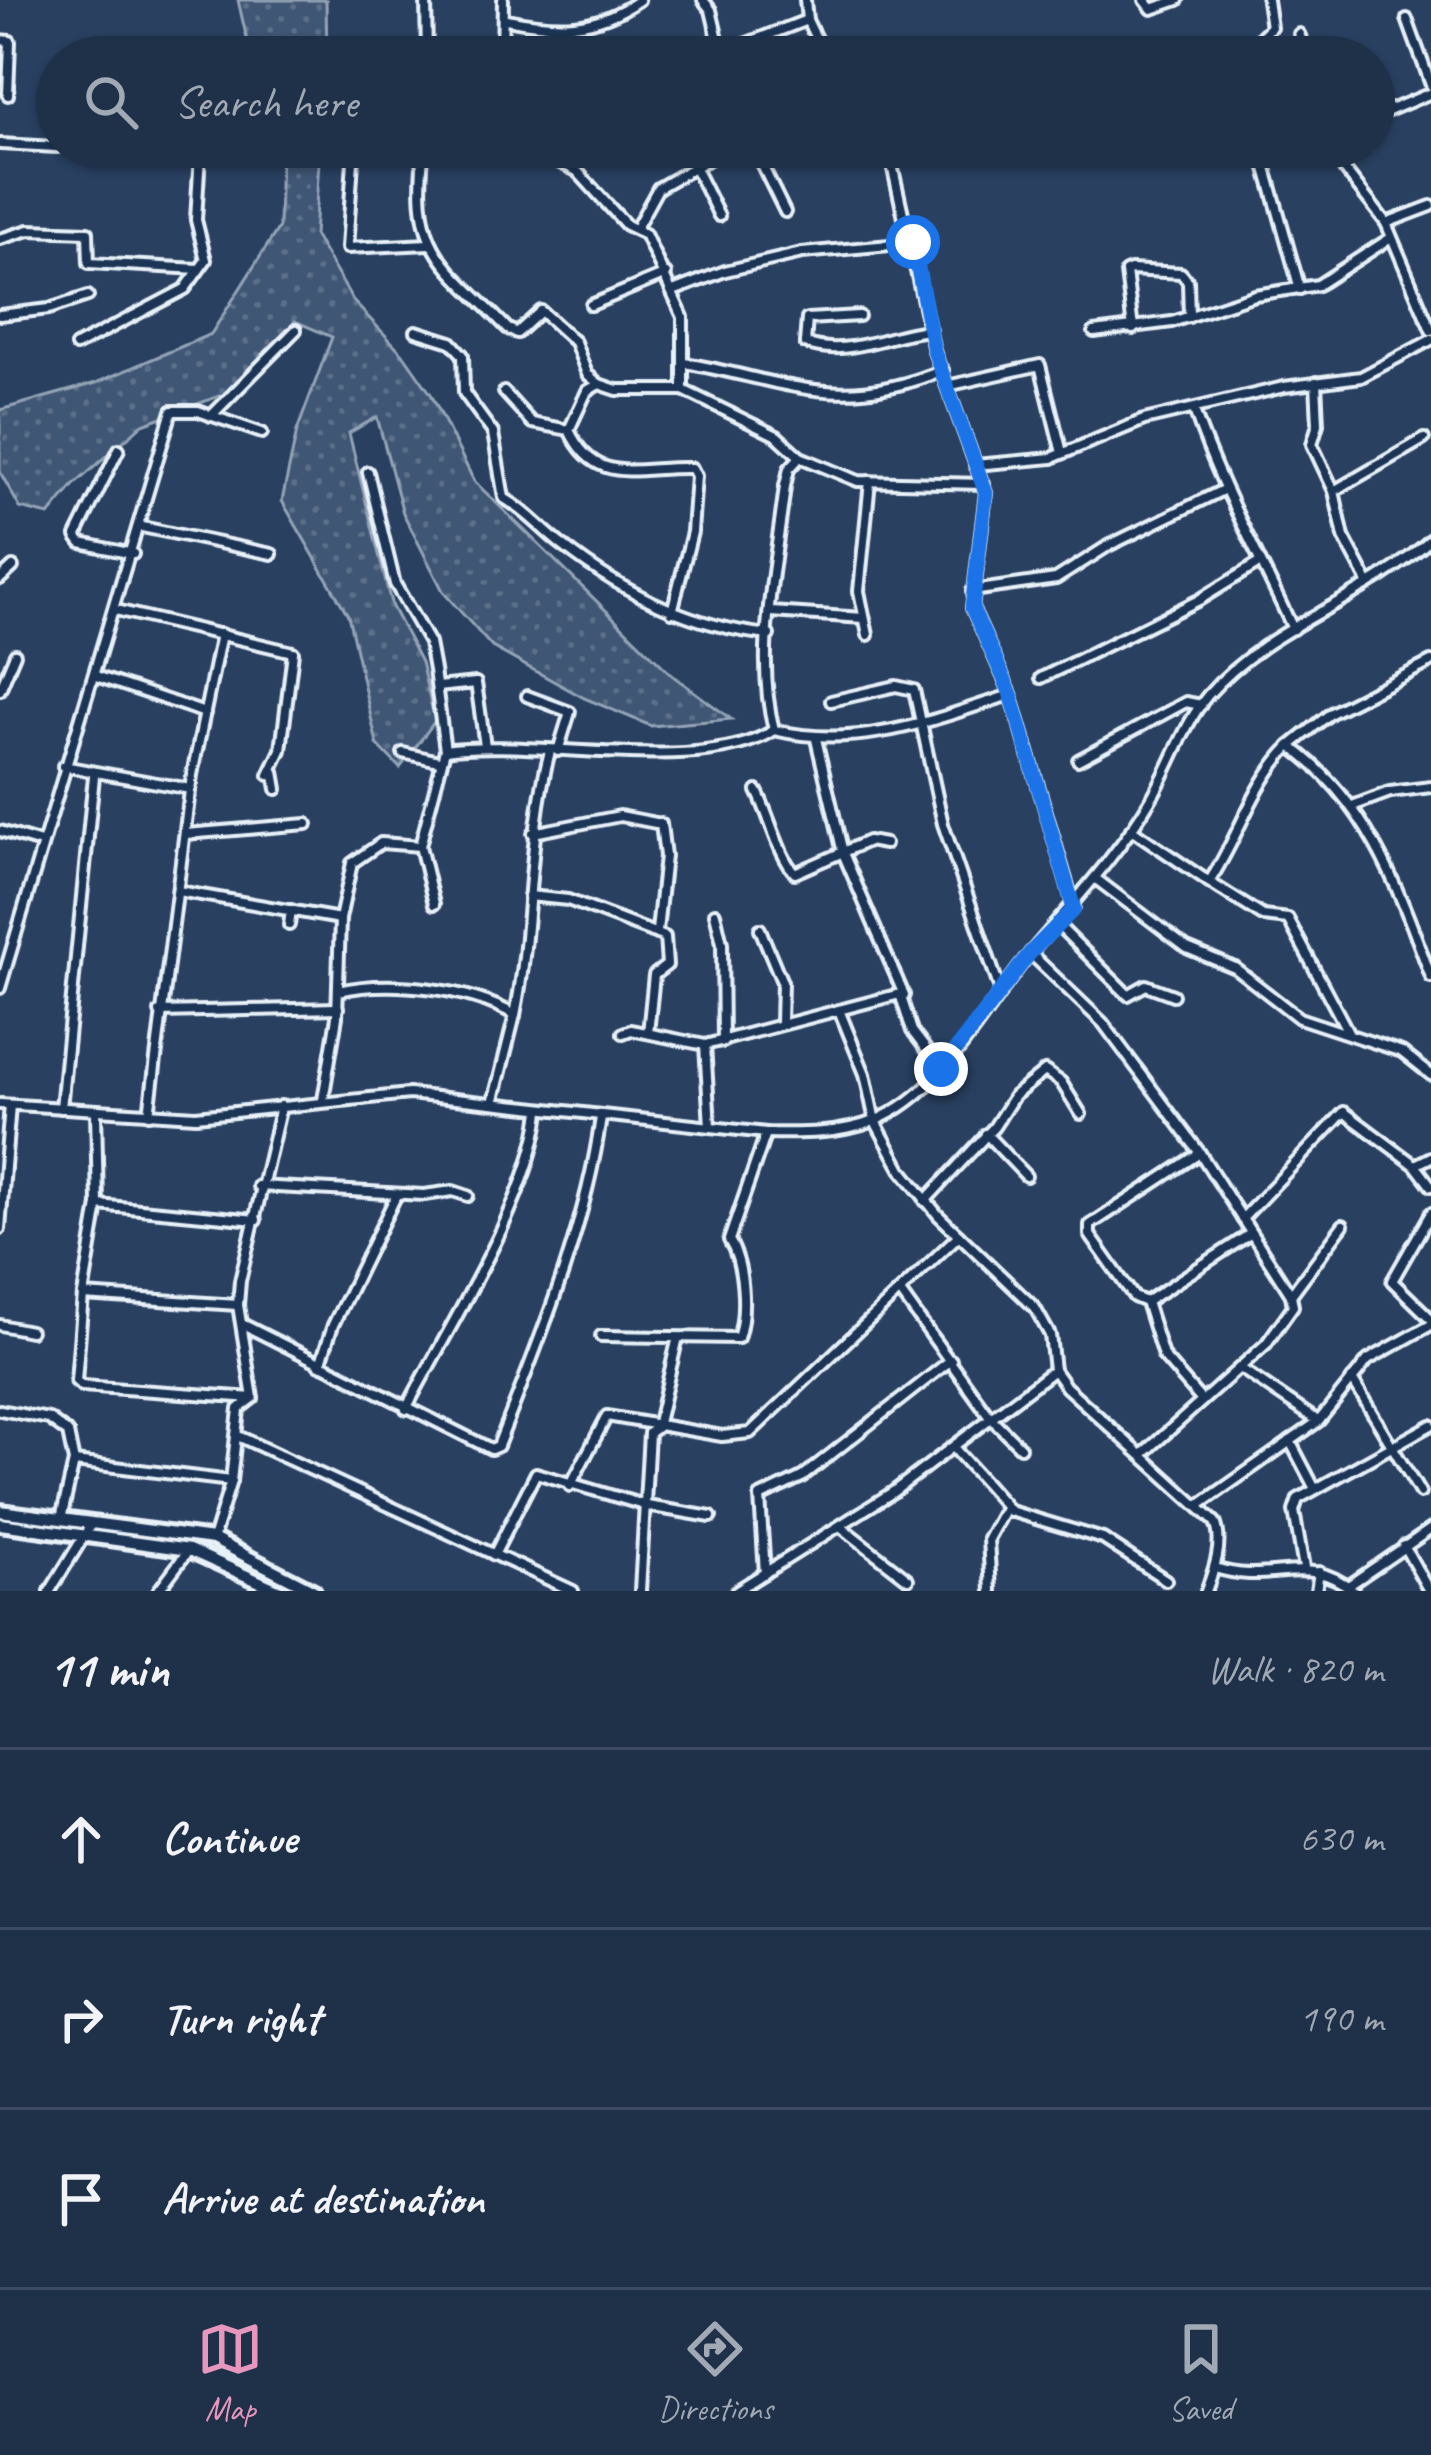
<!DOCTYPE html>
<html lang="en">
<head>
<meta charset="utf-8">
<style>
	:root { --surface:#1f3049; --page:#2c3c53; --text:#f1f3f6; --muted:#a1a9b4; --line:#3c4b61; --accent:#e797bd }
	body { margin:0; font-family:Caveat,sans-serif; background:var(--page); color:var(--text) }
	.stop { position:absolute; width:36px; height:36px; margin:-27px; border:9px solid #1a73e8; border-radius:50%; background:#fff }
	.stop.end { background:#1a73e8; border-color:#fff; box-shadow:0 3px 12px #0008 }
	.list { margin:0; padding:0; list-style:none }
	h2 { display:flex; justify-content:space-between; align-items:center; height:156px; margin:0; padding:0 48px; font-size:51px }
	h2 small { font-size:39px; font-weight:400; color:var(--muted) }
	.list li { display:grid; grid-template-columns:78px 1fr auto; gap:36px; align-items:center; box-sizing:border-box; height:180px; padding:0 48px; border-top:3px solid var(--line) }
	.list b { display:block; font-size:45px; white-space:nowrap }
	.list em { font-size:39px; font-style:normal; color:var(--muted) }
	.icon { flex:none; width:66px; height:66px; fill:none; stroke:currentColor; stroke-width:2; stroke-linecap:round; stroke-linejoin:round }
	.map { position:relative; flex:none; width:1431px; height:1591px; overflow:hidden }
	.search { position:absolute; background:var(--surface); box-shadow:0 3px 9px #0004; left:36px; right:36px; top:36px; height:132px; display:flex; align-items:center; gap:30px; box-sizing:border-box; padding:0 42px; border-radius:66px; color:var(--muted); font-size:45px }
	.sheet { height:696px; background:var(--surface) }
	nav { display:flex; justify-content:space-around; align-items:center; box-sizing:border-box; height:168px; border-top:3px solid var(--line); background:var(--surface); font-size:33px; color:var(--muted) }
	nav a { display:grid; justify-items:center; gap:6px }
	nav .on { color:var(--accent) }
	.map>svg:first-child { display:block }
	.grass { fill:url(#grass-dots); stroke:#94a4b6; stroke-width:3 }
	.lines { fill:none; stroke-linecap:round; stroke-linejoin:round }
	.minor-casing { stroke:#e8f1f8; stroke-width:16 }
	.tertiary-casing { stroke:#e8f1f8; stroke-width:20 }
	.minor { stroke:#1d3557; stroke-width:8 }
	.tertiary { stroke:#1d3557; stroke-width:10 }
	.route { stroke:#1a73e8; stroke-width:15 }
</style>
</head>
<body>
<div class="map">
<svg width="1431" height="1591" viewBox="0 0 1431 1591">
	<defs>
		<pattern id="grass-dots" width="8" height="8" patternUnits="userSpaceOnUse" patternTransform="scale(3)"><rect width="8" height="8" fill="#415774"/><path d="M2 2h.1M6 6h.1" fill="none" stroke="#5c7089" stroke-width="1.8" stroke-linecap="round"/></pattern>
	</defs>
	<rect width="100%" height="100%" fill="#294061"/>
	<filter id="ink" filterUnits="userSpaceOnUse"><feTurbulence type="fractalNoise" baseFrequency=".00833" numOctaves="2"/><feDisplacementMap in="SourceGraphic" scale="24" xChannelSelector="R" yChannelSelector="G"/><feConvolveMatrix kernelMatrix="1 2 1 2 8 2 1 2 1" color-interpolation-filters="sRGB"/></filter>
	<g filter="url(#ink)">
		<g class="grass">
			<path d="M238 0H326L327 57H251Z"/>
			<path d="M281 147H320L314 235 354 302 403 354 431 394 474 481 672 675 731 719 651 726 584 698 492 647 444 593 403 513 377 417 349 433 392 607 421 662 435 721 400 768 377 744 348 615 282 501 297 431 332 337 295 321 241 388 143 424 73 486 49 515 20 508 0 472V410L96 383 211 334 279 227Z"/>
		</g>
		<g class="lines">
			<g class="minor-casing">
				<g id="minor">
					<path d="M426 0 427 57"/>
					<path d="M703 0 711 10 721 52"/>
					<path d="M805 0 807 20 825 57"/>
					<path d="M1145 0 1152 9 1178 0"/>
					<path d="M506 19C557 29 594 31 639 0"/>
					<path d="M1407 19 1431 85"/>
					<path d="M1299 34 1309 57"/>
					<path d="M0 40 10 41 8 95"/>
					<path d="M74 57H177"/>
					<path d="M502 57 503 0"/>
					<path d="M711 57 807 20"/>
					<path d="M1240 57 1271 27 1267 0"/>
					<path d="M1374 117 1431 93"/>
					<path d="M0 144 57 147"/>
					<path d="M104 147 225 155"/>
					<path d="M354 147 347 248 429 244"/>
					<path d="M424 147C411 254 443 261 508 329L517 333 541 311 575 342 587 374 599 384 617 390H683L777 436 800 457 858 481 984 484"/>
					<path d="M527 147 577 171 626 225 645 234 683 317V390"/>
					<path d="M753 147 785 212"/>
					<path d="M888 147 934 351 986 493 972 608 1011 694 1074 907"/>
					<path d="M1260 147 1300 289"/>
					<path d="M1327 147 1386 223 1431 330"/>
					<path d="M695 168 719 216"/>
					<path d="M1386 223 1431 206"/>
					<path d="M636 228 658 188 730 147"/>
					<path d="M0 239 29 230 88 232 89 263 199 269"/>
					<path d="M673 291 725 271 802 253 912 243"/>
					<path d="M591 305 666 274"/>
					<path d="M0 315 49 309 88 296"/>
					<path d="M859 316 807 319 805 343C847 359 889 333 930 330"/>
					<path d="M1133 329 1126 272 1131 270 1181 273 1188 281 1189 317"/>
					<path d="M416 331 451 342 463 355 464 393 493 433 504 498C528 512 541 529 562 545 623 593 692 627 769 635"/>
					<path d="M1094 332 1172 322 1255 295 1318 285 1389 239"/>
					<path d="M76 346 185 289 206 260 196 220 200 154"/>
					<path d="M685 363C787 381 838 414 943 370"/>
					<path d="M1316 382 1318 424 1312 444 1334 491 1344 537 1369 584"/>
					<path d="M599 384 587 391 569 430C596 488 638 466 692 468L696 476 692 532 672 612"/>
					<path d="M947 386 1040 365 1062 453"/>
					<path d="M504 392 532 423 569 430"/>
					<path d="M1194 410C1220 487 1259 555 1293 629"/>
					<path d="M211 416 296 330"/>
					<path d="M119 449 76 536 81 543 133 554"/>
					<path d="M975 465 1052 458 1144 420 1284 387 1361 377 1431 340"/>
					<path d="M368 472 395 584 429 643 434 670 445 750 420 846 434 904"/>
					<path d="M1334 491 1424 439"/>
					<path d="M142 527 272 554"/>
					<path d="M0 579 13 567"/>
					<path d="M972 591 1056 579 1108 546 1223 490"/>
					<path d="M116 610 293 652 281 750 269 775"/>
					<path d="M771 612 864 618"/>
					<path d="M868 635 859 591 870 481"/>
					<path d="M96 676 205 713"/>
					<path d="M1041 678 1199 600 1259 563"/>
					<path d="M437 687 476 683 485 746"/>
					<path d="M0 690 15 654"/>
					<path d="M527 696 570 712 558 751"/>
					<path d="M831 701 896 686 914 690 943 824 1000 990"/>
					<path d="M774 730C859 750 930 721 1010 695"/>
					<path d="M816 739 843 853 904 995"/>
					<path d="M1290 746 1331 713 1431 662"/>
					<path d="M445 750C533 737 704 777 774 730 754 654 776 564 785 486L789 469 800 457"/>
					<path d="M403 753 439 761"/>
					<path d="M1078 760 1186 702 1201 705"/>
					<path d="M63 766 190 789"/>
					<path d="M274 772 277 789"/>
					<path d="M757 791C769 814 779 857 795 873L868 841 885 844"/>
					<path d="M1355 805 1390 792 1431 787"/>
					<path d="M1131 829 1209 882C1239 837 1252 785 1290 746 1369 803 1398 888 1431 977"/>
					<path d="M0 831 41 843"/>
					<path d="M533 833 620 816 661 824 665 856 657 931"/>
					<path d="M186 834 307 824"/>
					<path d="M1096 879 1187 948 1235 968 1299 1018 1402 1052 1431 1075"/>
					<path d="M1209 882 1263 916 1288 919 1348 1032"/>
					<path d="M178 891 340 919"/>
					<path d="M529 896 568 900 665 937 667 965 654 975 648 1033"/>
					<path d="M715 913 722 943 723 1042"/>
					<path d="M1057 924 1128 995 1146 985 1173 995"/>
					<path d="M289 925 291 910"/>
					<path d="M760 929 782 982 781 1023"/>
					<path d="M1030 953 1103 1023 1200 1153 1291 1295 1293 1306 1266 1344 1143 1454"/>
					<path d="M0 988 172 411H198L262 433"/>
					<path d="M338 991C389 979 469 988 515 1015 533 927 527 838 550 751"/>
					<path d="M839 1010 865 1074 875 1121 901 1169 938 1215 1035 1308 1050 1335 1054 1370 1066 1387 1215 1522C1224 1543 1214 1570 1206 1591"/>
					<path d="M160 1012 338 1008"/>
					<path d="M623 1033 631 1030 705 1045 900 994 912 1031 941 1069"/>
					<path d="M705 1045 710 1126"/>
					<path d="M323 1100 337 1017 340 919 352 863 381 843 420 846"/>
					<path d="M493 1103 515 1015"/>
					<path d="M0 1104 196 1116 409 1094 766 1133C801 1134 841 1134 874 1121 944 1093 983 1011 1028 956 1071 904 1116 858 1151 799 1171 766 1183 725 1208 695 1269 625 1364 601 1431 539"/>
					<path d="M61 1108 94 776"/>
					<path d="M96 1111 98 1205 83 1295 76 1381 82 1386 253 1398"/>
					<path d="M149 1114 192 775 221 634"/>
					<path d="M986 1134 1026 1176"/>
					<path d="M1200 1153 1090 1225V1235L1134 1297 1146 1302 1250 1234"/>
					<path d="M1415 1165 1431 1186"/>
					<path d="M258 1186 424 1195 453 1191 468 1196"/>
					<path d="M925 1201 994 1127 1014 1096 1045 1071 1061 1082 1081 1114"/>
					<path d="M98 1205 256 1220"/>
					<path d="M1431 1213 1392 1281 1431 1319"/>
					<path d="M1242 1219 1344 1112 1415 1165 1431 1157"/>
					<path d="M0 1229 10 1105"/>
					<path d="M900 1292 990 1417 1020 1447"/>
					<path d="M83 1295 238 1305"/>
					<path d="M1291 1295 1343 1225"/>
					<path d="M1146 1302 1163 1356 1202 1401"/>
					<path d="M0 1325 30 1331"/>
					<path d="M244 1325 491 1449 498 1446C539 1341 586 1229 601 1117"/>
					<path d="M601 1336 738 1338C747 1311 744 1264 729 1240L766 1133"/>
					<path d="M320 1365 333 1325 397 1194"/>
					<path d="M1240 1368 1318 1421"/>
					<path d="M1352 1379 1420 1493"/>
					<path d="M406 1409C449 1326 530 1201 540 1111"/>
					<path d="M0 1410 49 1419 68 1433 74 1462 61 1519"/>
					<path d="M238 1436 573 1591"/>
					<path d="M1290 1441 1315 1489"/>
					<path d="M953 1447 1010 1511 1103 1539 1166 1580"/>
					<path d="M74 1462 231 1481"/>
					<path d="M570 1486 607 1416 722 1436 750 1433 959 1235"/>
					<path d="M1201 1504 1319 1421 1368 1360 1431 1325"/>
					<path d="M840 1526 908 1579"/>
					<path d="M213 1539 231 1481 239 1409 253 1398 238 1305 240 1281 281 1106"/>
					<path d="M1404 1546 1429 1591"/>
					<path d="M494 1555 536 1473 647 1506 711 1517"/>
					<path d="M1215 1568C1273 1587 1305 1551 1354 1591"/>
					<path d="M1304 1568 1294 1511 1298 1499 1431 1425"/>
					<path d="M765 1573 760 1497 802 1477 951 1360"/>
					<path d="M1348 1586 1431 1529"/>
					<path d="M50 1591 92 1523"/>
					<path d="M158 1591 188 1551"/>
					<path d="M640 1591 649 1433 657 1427 677 1341"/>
					<path d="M736 1591 893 1492 1054 1370"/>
					<path d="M991 1591 988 1539 1005 1508"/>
					<path d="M1316 1591 1319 1572"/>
				</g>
			</g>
			<g class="tertiary-casing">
				<g id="tertiary">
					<path d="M0 1511 213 1539 314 1591"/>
					<path d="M0 1524 189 1550 280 1591"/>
				</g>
			</g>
			<use href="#minor" class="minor"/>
			<use href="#tertiary" class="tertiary"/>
		</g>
	</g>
	<g class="lines" filter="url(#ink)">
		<path class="route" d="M913 242 934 351 986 493 972 608 1011 694 1074 909 1030 953 941 1069"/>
	</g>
</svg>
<div class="stop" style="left:913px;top:242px"></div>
<div class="stop end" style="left:941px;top:1069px"></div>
<div class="search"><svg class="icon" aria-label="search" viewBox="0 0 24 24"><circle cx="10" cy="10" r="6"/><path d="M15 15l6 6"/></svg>Search here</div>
</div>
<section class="sheet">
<h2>11 min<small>Walk · 820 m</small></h2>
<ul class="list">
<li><svg class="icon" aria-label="ahead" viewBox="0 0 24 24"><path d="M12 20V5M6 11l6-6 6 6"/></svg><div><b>Continue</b></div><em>630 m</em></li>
<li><svg class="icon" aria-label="right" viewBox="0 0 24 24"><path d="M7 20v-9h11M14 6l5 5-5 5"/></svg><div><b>Turn right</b></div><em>190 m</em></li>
<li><svg class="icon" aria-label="arrive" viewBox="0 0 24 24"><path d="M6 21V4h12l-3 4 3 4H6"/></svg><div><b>Arrive at destination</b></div></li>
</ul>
</section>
<nav>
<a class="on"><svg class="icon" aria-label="map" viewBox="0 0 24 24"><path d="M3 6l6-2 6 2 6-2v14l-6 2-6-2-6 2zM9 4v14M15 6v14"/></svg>Map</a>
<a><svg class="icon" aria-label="directions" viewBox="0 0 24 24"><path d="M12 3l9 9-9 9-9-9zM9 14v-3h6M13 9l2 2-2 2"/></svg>Directions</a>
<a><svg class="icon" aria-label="saved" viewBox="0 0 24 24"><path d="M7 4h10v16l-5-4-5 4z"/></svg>Saved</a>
</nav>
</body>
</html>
